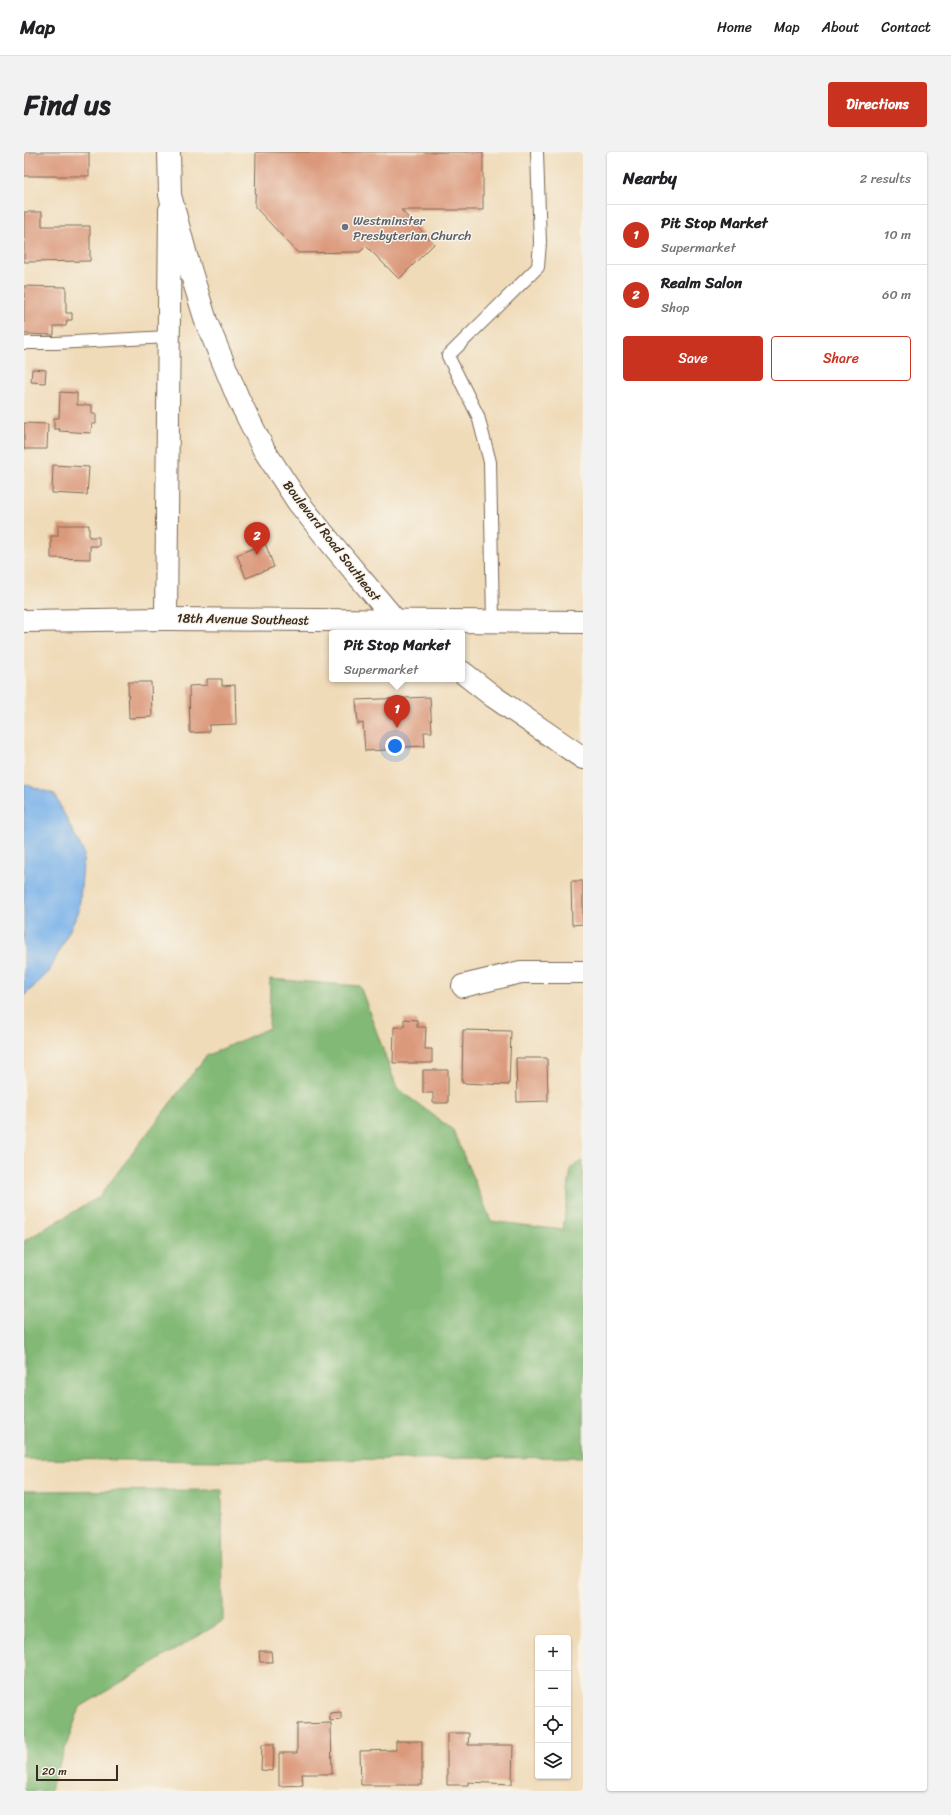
<!DOCTYPE html>
<html lang="en">
<head>
<meta charset="utf-8">
<style>
	:root { --surface:#fff; --page:#f2f2f2; --text:#202124; --muted:#757577; --line:#e0e0e0; --accent:#c8321e }
	body { margin:0; font-family:Sriracha,sans-serif; background:var(--page); color:var(--text) }
	.controls { position:absolute; right:12px; bottom:12px; display:grid; overflow:hidden; border-radius:4px; box-shadow:0 1px 3px #0004 }
	.controls button { width:36px; height:36px; display:grid; place-items:center; padding:0; border:0; border-bottom:1px solid var(--line); background:var(--surface); color:var(--text); font:20px sans-serif }
	.scale { position:absolute; left:12px; bottom:10px; width:82px; box-sizing:border-box; padding-left:4px; border:2px solid #3b2a1e; border-top:0; font-size:11px; line-height:14px; white-space:nowrap; color:#3b2a1e; -webkit-text-stroke:3px #f7f3e8; paint-order:stroke }
	.you { position:absolute; left:371px; top:594px; width:14px; height:14px; margin:-10px; border:3px solid #fff; border-radius:50%; background:#1a73e8; box-shadow:0 0 0 6px #1a73e833 }
	.badge { display:grid; place-items:center; width:26px; height:26px; border-radius:50%; background:var(--accent); color:#fff; font-size:13px; font-weight:700 }
	.pin { position:absolute; translate:-50% -33px; filter:drop-shadow(0 1px 2px #0008) }
	.pin::after { content:''; position:absolute; top:21px; width:14px; height:12px; background:inherit; clip-path:polygon(0 0,100% 0,50% 100%) }
	.popup { position:absolute; left:305px; top:478px; width:136px; height:52px; box-sizing:border-box; display:grid; place-content:center; border-radius:4px; background:var(--surface); filter:drop-shadow(0 1px 3px #0005); font-size:13px; white-space:nowrap; color:var(--muted) }
	.popup b { font-size:15px; color:var(--text) }
	.popup::after { content:''; position:absolute; left:50%; top:100%; margin-left:-8px; border:8px solid transparent; border-top-color:var(--surface) }
	.list { margin:0; padding:0; list-style:none }
	h2 { display:flex; justify-content:space-between; align-items:center; height:52px; margin:0; padding:0 16px; font-size:17px }
	h2 small { font-size:13px; font-weight:400; color:var(--muted) }
	.list li { display:grid; grid-template-columns:26px 1fr auto; gap:12px; align-items:center; box-sizing:border-box; height:60px; padding:0 16px; border-top:1px solid var(--line) }
	.list b { display:block; font-size:15px; white-space:nowrap }
	.list p { margin:0; font-size:13px; white-space:nowrap; color:var(--muted) }
	.list em { font-size:13px; font-style:normal; color:var(--muted) }
	.actions { display:flex; gap:8px; padding:12px 16px }
	.actions a { flex:1; padding:9px 0; border:1px solid var(--accent); border-radius:4px; text-align:center; font-size:14px; color:var(--accent) }
	.actions .main { background:var(--accent); color:#fff }
	.icon { flex:none; width:22px; height:22px; fill:none; stroke:currentColor; stroke-width:2; stroke-linecap:round; stroke-linejoin:round }
	.map { position:relative; flex:none; width:559px; height:1639px; overflow:hidden; border-radius:4px }
	header { display:flex; align-items:center; gap:24px; box-sizing:border-box; height:56px; padding:0 20px; background:var(--surface); border-bottom:1px solid var(--line) }
	header strong { font-size:19px }
	nav { display:flex; gap:22px; margin-inline-start:auto; font-size:14px }
	.intro { display:flex; align-items:center; justify-content:space-between; box-sizing:border-box; height:96px; padding:0 24px }
	h1 { margin:0; font-size:28px }
	.button { padding:10px 18px; border-radius:4px; background:var(--accent); color:#fff; font-size:14px; font-weight:700 }
	main { display:flex; gap:24px; padding:0 24px }
	aside { flex:1; background:var(--surface); border-radius:4px; box-shadow:0 1px 3px #0004 }
	.map>svg:first-child { display:block }
	.forest { fill:#82b976; stroke:#5e724a }
	.water { fill:#7ab2ea; stroke:#5a6e84 }
	.building { fill:#db997c }
	.lines { fill:none; stroke-linecap:round; stroke-linejoin:round }
	.lane-casing { stroke:#7a6854; stroke-width:14 }
	.street-casing { stroke:#7a6854; stroke-width:24 }
	.secondary-casing { stroke:#7a6854; stroke-width:24 }
	.lane { stroke:#fff; stroke-width:12 }
	.street { stroke:#fff; stroke-width:22 }
	.secondary { stroke:#fff; stroke-width:22 }
	.worship-dot { fill:#6b7280; stroke:#f7f3e8; stroke-width:1.5 }
	.labels { text-anchor:middle; dominant-baseline:central; stroke-width:3; stroke-linejoin:round; paint-order:stroke }
	.worship-label { font-size:13px; fill:#5b616d; stroke:#f7f3e8; text-anchor:start }
	.street-label { font-size:13px; fill:#3b2a1e; stroke:#f7f3e8 }
</style>
</head>
<body>
<header>
<strong>Map</strong>
<nav><a>Home</a><a>Map</a><a>About</a><a>Contact</a></nav>
</header>
<div class="intro"><h1>Find us</h1><a class="button">Directions</a></div>
<main>
<div class="map">
<svg width="559" height="1639" viewBox="0 0 559 1639">
	<rect width="100%" height="100%" fill="#f7f3e8"/>
	<filter id="ink" filterUnits="userSpaceOnUse"><feTurbulence type="fractalNoise" baseFrequency=".025" numOctaves="2"/><feDisplacementMap in="SourceGraphic" scale="8" xChannelSelector="R" yChannelSelector="G"/><feConvolveMatrix kernelMatrix="1 2 1 2 8 2 1 2 1" color-interpolation-filters="sRGB"/></filter>
	<filter id="wash" filterUnits="userSpaceOnUse"><feTurbulence type="fractalNoise" baseFrequency=".012" numOctaves="4" result="noise"/><feDisplacementMap in="SourceGraphic" scale="16" xChannelSelector="R" yChannelSelector="G"/><feGaussianBlur stdDeviation="0.9" result="paint"/><feColorMatrix in="noise" values="0 0 0 0 0 0 0 0 0 0 0 0 0 0 0 0 0 1.4 0 .05"/><feComposite in="paint" operator="in"/></filter>
	<g filter="url(#wash)">
		<rect width="100%" height="100%" fill="#f0dbb9"/>
		<g class="forest">
			<path d="M246 827 336 834 373 936 429 978 467 1069 539 1078 547 1015 559 1009V1305L198 1309 0 1307V1089L75 1045 182 904 245 876Z"/>
			<path d="M198 1338 199 1469 56 1555 26 1639H0V1339Z"/>
		</g>
		<path class="water" d="M0 632 30 642 60 701 55 759 25 820 0 844Z"/>
		<g id="blocks">
			<g class="building">
				<rect x="0" y="0" width="65" height="24"/>
				<path d="M232 0H459V58H377L410 92 375 127 342 94 336 100 274 101 231 55Z"/>
				<path d="M0 60H18V74H66V109L0 110Z"/>
				<path d="M0 134 42 135V161H48V168H43L42 174H30V183L0 182Z"/>
				<path d="M8 217 22 218 21 231 7 230Z"/>
				<path d="M36 240 53 241V253H68V262H72V272H68L67 281 35 279 36 277H30V266H35Z"/>
				<path d="M0 271 24 272 23 297H0Z"/>
				<path d="M29 313 65 315 63 343 28 341Z"/>
				<path d="M34 373H65V385H75V394H66V407L27 406V384H34Z"/>
				<path d="M241 391 250 415 222 426 213 403Z"/>
				<path d="M183 527H198V534L211 533 212 572 185 573V580L166 581 165 534 183 533Z"/>
				<path d="M104 530H127L128 565 105 566Z"/>
				<path d="M406 545 408 580H400L401 594 362 596V598L341 599 339 571 334 572 332 548Z"/>
				<path d="M547 729H559V772L548 773Z"/>
				<path d="M380 867 393 868V875H402L401 897H408V911H369L370 875H380Z"/>
				<path d="M439 878 487 879 485 933 438 931Z"/>
				<path d="M492 906H523L524 949 493 950Z"/>
				<path d="M399 918H424V951H409V941H399Z"/>
				<path d="M235 1499H247L248 1510H236Z"/>
				<path d="M317 1560V1568L306 1569V1561Z"/>
				<path d="M307 1571 308 1622H278L279 1633 255 1634V1601H273V1572Z"/>
				<path d="M423 1581H445L444 1593H489L488 1632 444 1630V1633H423Z"/>
				<path d="M372 1589H398V1633H337L336 1599 372 1598Z"/>
				<path d="M238 1592H250L249 1619 237 1618Z"/>
			</g>
		</g>
	</g>
	<g filter="url(#ink)">
		<use href="#blocks" fill-opacity="0" stroke="#7a6854" stroke-width="1"/>
		<g class="lines">
			<g class="lane-casing">
				<g id="lane">
					<path d="M0 191H32L144 185"/>
					<path d="M469 469 466 310 454 264 424 204 514 115 516 91 513 0"/>
				</g>
			</g>
			<g class="street-casing">
				<g id="street">
					<path d="M142 467 146 58"/>
					<path d="M439 834 497 820H559"/>
				</g>
			</g>
			<g class="secondary-casing">
				<g id="secondary">
					<path d="M145 0 146 43 163 107 182 169 214 246 240 298 274 350 311 396 372 469 379 474"/>
					<path d="M0 469 142 467 559 470"/>
					<path d="M438 520 470 545 559 606"/>
				</g>
			</g>
			<use href="#lane" class="lane"/>
			<use href="#street" class="street"/>
			<use href="#secondary" class="secondary"/>
		</g>
	</g>
	<circle class="worship-dot" cx="321" cy="75" r="4"/>
	<g class="labels">
		<g class="worship-label">
			<text x="329" y="68">Westminster<tspan x="329" dy="15">Presbyterian Church</tspan></text>
		</g>
		<g class="street-label">
			<text transform="translate(308 389) rotate(52)">Boulevard Road Southeast</text>
			<text transform="translate(219 467) rotate(1)">18th Avenue Southeast</text>
		</g>
	</g>
</svg>
<div class="controls">
<button>+</button>
<button>−</button>
<button><svg class="icon" aria-label="locate" viewBox="0 0 24 24"><circle cx="12" cy="12" r="6"/><path d="M12 2v4M12 18v4M2 12h4M18 12h4"/></svg></button>
<button><svg class="icon" aria-label="layers" viewBox="0 0 24 24"><path d="M12 4l9 5-9 5-9-5zM3 14l9 5 9-5"/></svg></button>
</div>
<div class="scale">20 m</div>
<div class="you"></div>
<div class="pin badge" style="left:373px;top:576px">1</div>
<div class="popup"><b>Pit Stop Market</b>Supermarket</div>
<div class="pin badge" style="left:233px;top:403px">2</div>
</div>
<aside>
<h2>Nearby<small>2 results</small></h2>
<ul class="list">
<li><span class="badge">1</span><div><b>Pit Stop Market</b><p>Supermarket</p></div><em>10 m</em></li>
<li><span class="badge">2</span><div><b>Realm Salon</b><p>Shop</p></div><em>60 m</em></li>
</ul>
<div class="actions"><a class="main">Save</a><a>Share</a></div>
</aside>
</main>
</body>
</html>
